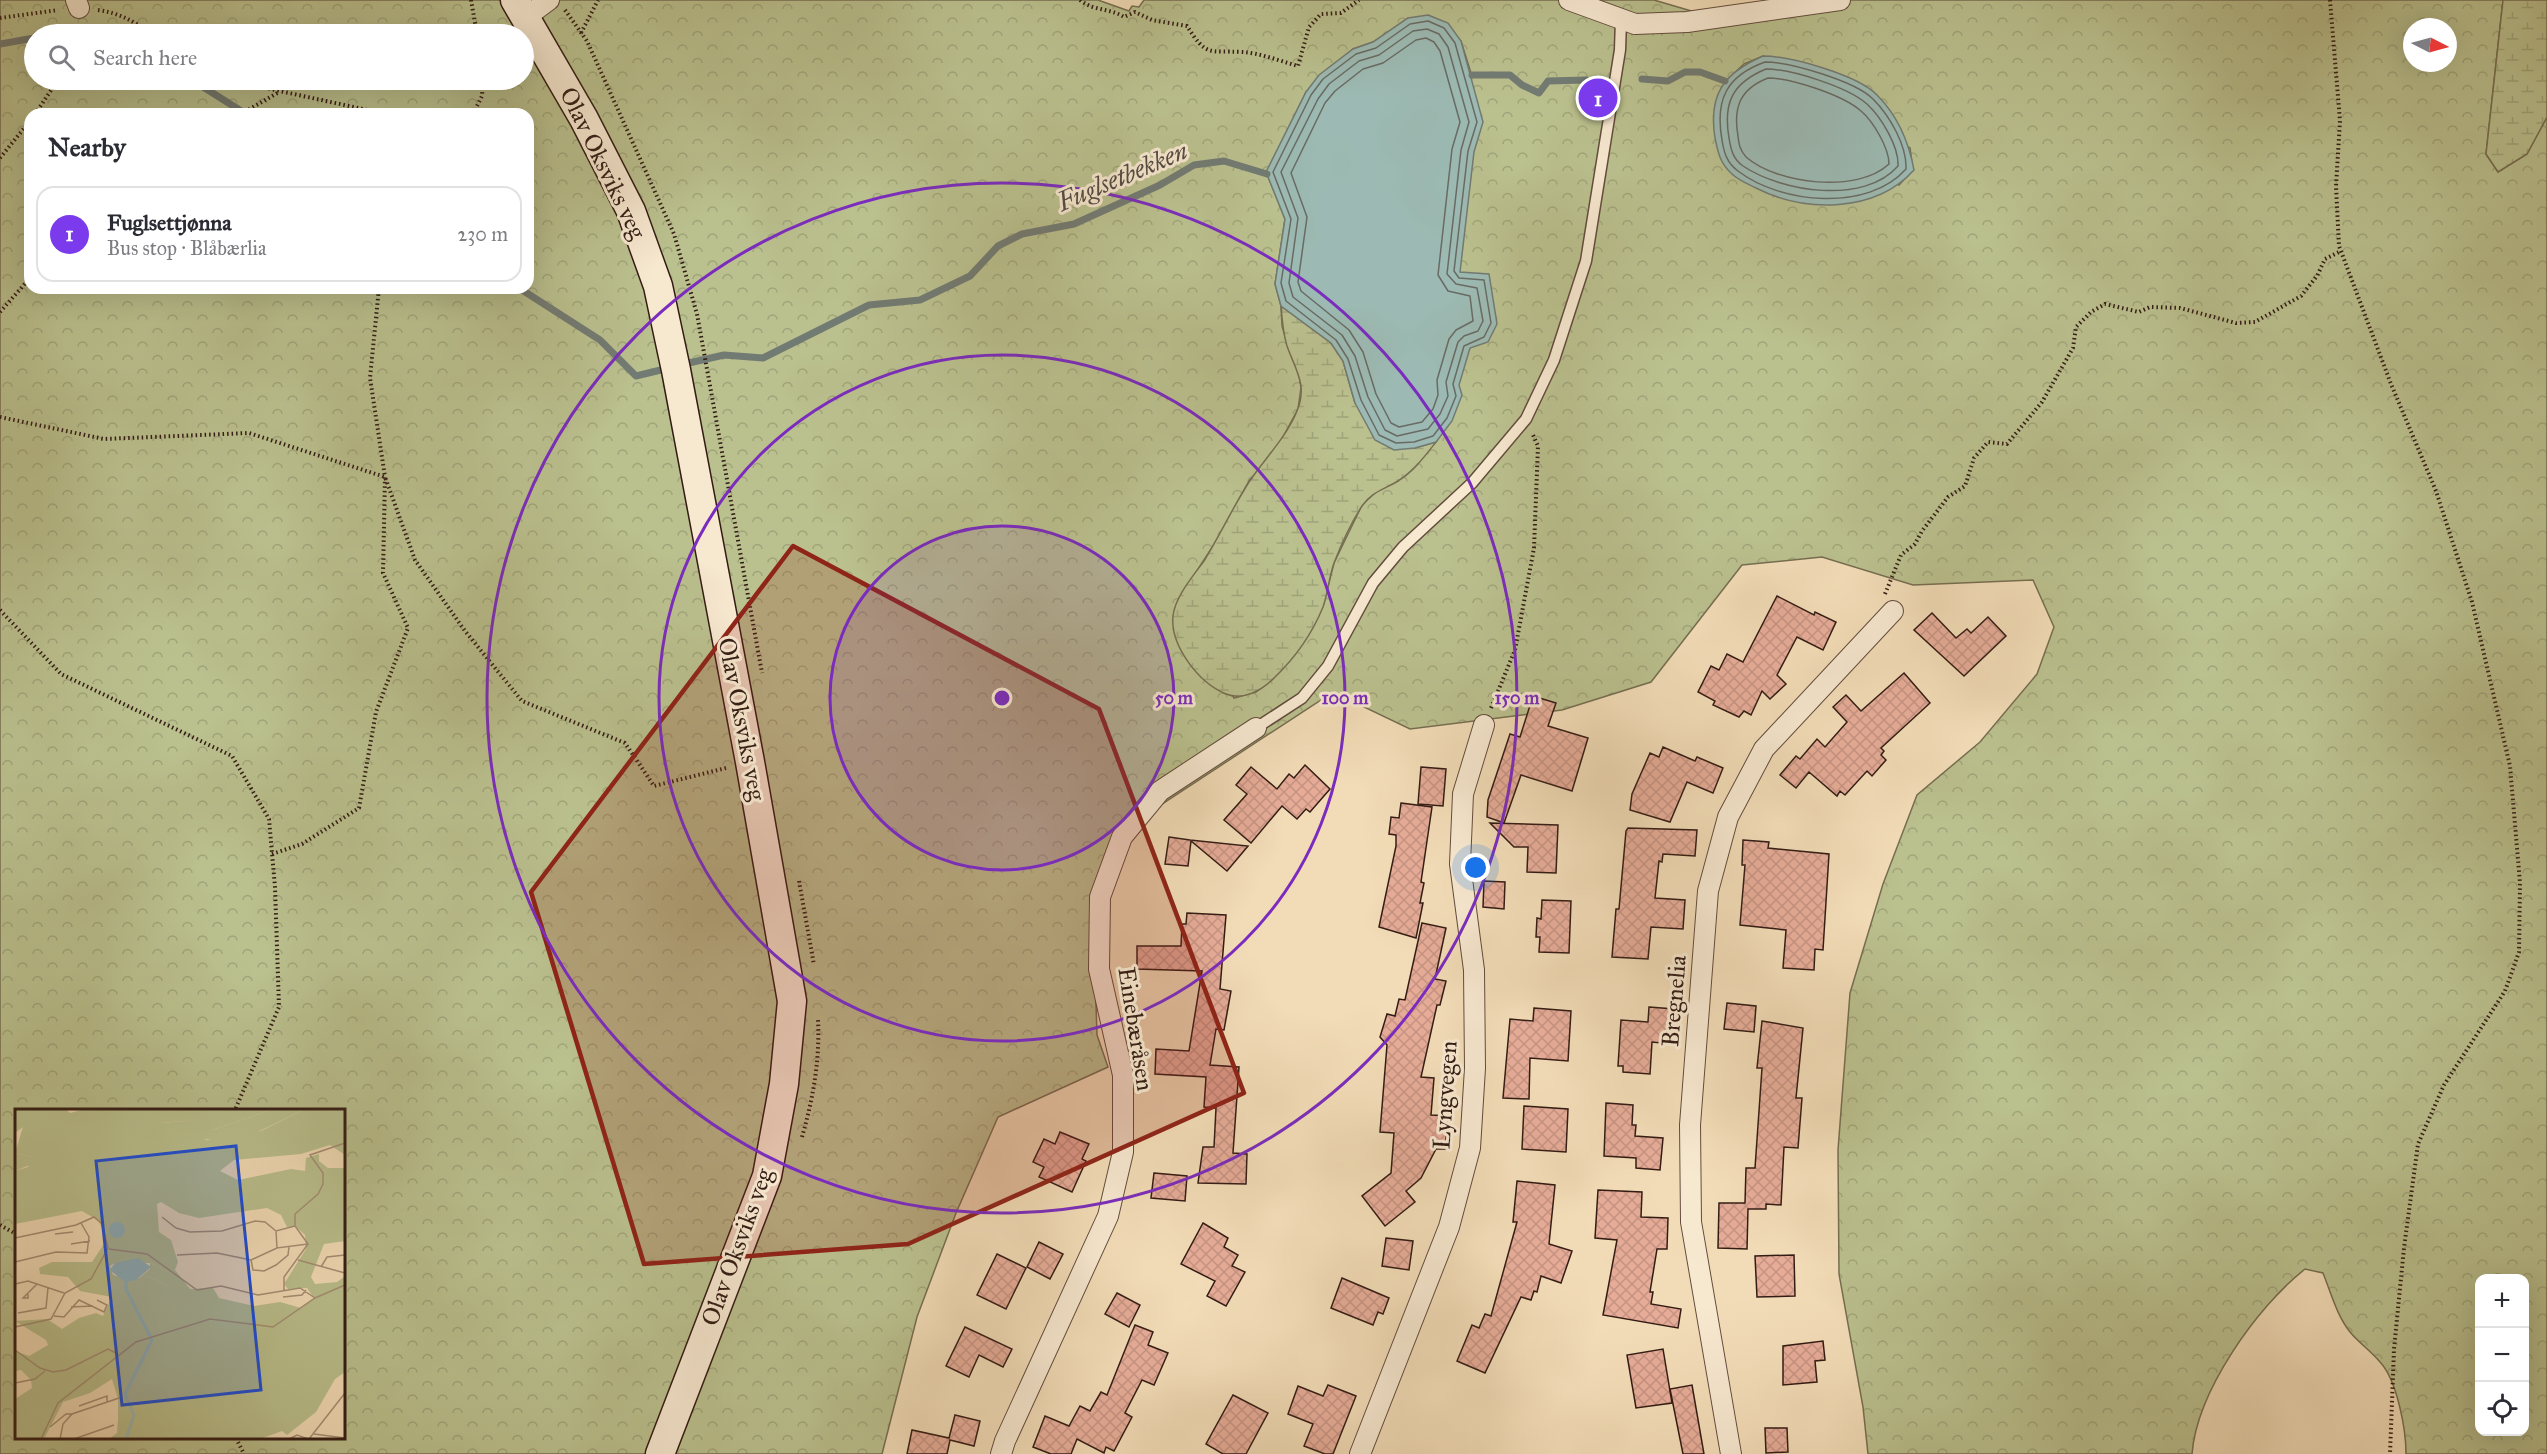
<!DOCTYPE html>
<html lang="en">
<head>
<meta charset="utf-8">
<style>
	:root { --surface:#fff; --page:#f7f7f7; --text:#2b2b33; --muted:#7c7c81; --line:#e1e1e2; --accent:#7c3aed }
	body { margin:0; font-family:"IM FELL Great Primer",serif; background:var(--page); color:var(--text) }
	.controls { position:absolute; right:18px; bottom:18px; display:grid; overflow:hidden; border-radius:12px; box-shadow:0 6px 24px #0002 }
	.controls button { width:54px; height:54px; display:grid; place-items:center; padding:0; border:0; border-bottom:2px solid var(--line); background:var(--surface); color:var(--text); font:30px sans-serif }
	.compass { position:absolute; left:2403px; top:18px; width:54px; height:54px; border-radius:50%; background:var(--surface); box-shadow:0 6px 24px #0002; rotate:96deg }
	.you { position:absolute; left:1476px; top:868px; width:21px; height:21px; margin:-15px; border:4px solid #fff; border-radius:50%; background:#1a73e8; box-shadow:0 0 0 9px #1a73e833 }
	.badge { display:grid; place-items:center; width:39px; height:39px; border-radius:50%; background:var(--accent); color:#fff; font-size:20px; font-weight:700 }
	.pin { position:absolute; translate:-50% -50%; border:3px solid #fff; box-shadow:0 2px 6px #0006 }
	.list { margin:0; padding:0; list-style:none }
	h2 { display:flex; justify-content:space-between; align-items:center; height:78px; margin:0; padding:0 24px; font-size:26px }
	h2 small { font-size:20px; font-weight:400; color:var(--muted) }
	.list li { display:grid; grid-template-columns:39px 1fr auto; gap:18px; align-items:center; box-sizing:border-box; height:96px; margin:0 12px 12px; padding:0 12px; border:2px solid var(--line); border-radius:18px }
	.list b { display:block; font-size:22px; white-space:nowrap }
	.list p { margin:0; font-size:20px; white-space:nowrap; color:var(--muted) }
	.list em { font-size:20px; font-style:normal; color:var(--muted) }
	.icon { flex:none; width:33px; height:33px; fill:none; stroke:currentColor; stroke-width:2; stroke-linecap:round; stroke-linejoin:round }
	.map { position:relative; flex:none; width:2547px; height:1454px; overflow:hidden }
	.search { position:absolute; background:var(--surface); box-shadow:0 6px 24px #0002; left:24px; top:24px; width:510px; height:66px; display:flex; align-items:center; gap:15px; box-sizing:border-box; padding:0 21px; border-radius:33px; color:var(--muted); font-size:22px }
	.panel { position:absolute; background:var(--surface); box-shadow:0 6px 24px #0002; left:24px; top:108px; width:510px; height:186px; border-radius:18px }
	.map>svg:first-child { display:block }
	.forest { fill:url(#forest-crowns); stroke:#766e51; stroke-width:1.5; fill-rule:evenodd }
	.wetland { fill:url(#wetland-marsh); stroke:#766e51; stroke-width:1.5 }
	.water { fill:#9cbab3; stroke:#727b73; stroke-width:1.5 }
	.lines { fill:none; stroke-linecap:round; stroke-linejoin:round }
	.shore { stroke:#686b64; stroke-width:1.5 }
	.stream { stroke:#727b73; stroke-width:7 }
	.building { fill:url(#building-cross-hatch); stroke:#331c14; stroke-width:1.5 }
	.lane-casing { stroke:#634c3d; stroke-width:13 }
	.street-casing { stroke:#634c3d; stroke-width:22 }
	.secondary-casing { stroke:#331c14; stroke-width:31 }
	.path { stroke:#331c14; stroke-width:4; stroke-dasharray:1.5 3; stroke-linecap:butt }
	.lane { stroke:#f7e8d0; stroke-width:10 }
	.street { stroke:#f7e8d0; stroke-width:20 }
	.secondary { stroke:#f7e8d0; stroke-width:28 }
	.marked { fill:#8f2418; fill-opacity:0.2; stroke:#8f2418; stroke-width:4.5; stroke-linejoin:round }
	.ring { fill:none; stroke:#7b2cbf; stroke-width:3 }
	.labels { text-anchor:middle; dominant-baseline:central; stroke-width:6; stroke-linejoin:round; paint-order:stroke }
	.street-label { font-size:24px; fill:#331c14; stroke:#f7e8d0 }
	.water-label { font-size:26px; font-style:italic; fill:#524b44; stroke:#f7e8d0 }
	.inset-river { fill:none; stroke:#9cbab3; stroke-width:3 }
	.inset-road { fill:none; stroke:#a68f76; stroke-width:1.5 }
	.view { fill:#1d4ed8; fill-opacity:0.15; stroke:#1d4ed8; stroke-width:3 }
	.inset-edge { fill:none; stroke:#331c14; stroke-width:3 }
	.centre { fill:#7b2cbf; stroke:#f7e8d0; stroke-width:3 }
	.ring-label { font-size:18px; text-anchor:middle; font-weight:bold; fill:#7b2cbf; stroke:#f7e8d0; stroke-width:6; stroke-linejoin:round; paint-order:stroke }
</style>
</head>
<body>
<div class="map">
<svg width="2547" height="1454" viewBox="0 0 2547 1454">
	<defs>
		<pattern id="forest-crowns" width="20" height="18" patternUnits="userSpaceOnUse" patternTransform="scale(1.5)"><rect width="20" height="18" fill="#bac08e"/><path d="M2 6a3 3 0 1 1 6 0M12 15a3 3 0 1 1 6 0" fill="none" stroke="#a0a47a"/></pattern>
		<pattern id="wetland-marsh" width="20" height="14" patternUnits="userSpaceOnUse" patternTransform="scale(1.5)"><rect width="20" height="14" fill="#bac08e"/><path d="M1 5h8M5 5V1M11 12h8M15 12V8" fill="none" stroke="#a0a47a"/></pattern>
		<pattern id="building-cross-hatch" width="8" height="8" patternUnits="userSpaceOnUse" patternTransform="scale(1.5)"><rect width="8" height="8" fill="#e6ac98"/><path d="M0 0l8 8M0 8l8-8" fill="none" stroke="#c69382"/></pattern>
	</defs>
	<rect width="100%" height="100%" fill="#f2dcb7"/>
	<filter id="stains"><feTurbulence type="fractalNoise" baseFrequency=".00333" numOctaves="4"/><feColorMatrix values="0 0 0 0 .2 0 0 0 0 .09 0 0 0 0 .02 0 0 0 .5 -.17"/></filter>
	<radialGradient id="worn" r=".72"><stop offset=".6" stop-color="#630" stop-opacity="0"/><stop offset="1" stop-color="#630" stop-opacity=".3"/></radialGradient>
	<path class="forest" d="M0 0H1098L1129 11 1132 6 1139 7 1144 0H1654L1705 15 1837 0H2503L2486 154 2498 172 2527 154 2547 117V1454H2406C2406 1429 2397 1380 2380 1362 2371 1351 2359 1343 2350 1332 2337 1316 2331 1293 2323 1273L2305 1269C2257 1307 2197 1391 2192 1454H1868L1863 1407 1839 1274 1838 1150 1850 993 1883 884 1917 795 1980 742 2037 674 2054 627 2033 580 1913 585 1822 557 1742 565 1651 682 1562 710 1410 729 1333 692 1127 827 1093 914 1097 1035 1108 1067 998 1117 956 1213 917 1317 882 1454H0ZM1408 18 1461 41 1472 76 1398 481 1378 490 1362 505 1334 563 1323 606 1273 679 1256 692 1234 698 1181 595 1217 540 1249 481 1277 448 1298 409 1301 388 1298 367 1288 347 1282 326 1281 306 1275 284 1285 219 1267 174 1306 92 1353 49 1373 42ZM2412 27H2448V63H2412ZM34 34H524V80H34ZM1763 56 1910 148 1913 170 1899 185 1725 82 1744 64ZM30 114H528V288H30ZM16 1110H344V1438H16ZM2480 1278H2524V1432H2480Z"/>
	<g class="wetland">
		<path d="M2503 0H2547V117L2527 154 2498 172 2486 154Z"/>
		<path d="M1281 306 1331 343 1343 361 1355 403 1415 448 1436 442C1425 456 1414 471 1398 481 1385 489 1371 492 1362 506 1351 523 1341 545 1334 563 1329 577 1328 593 1323 607 1312 634 1295 658 1274 678 1262 690 1243 701 1226 694 1199 683 1170 646 1173 616 1175 597 1193 576 1204 561 1220 535 1233 507 1249 482 1265 458 1286 438 1297 411 1308 385 1295 369 1287 346 1283 333 1282 319 1281 306Z"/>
	</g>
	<g class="water">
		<path d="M1428 15 1448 23 1461 41 1483 122 1474 152 1460 272 1489 274 1497 324 1488 342 1470 348 1459 385 1462 395 1452 421 1436 442 1415 448 1394 450 1375 440 1355 403 1343 361 1331 343 1281 306 1275 284 1285 219 1266 172 1306 92 1319 75 1353 49 1373 42 1408 18Z"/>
		<path d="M1763 56C1790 56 1858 75 1877 95 1897 115 1909 143 1914 170 1875 213 1805 213 1756 188 1748 184 1738 180 1732 174 1720 163 1718 153 1715 138 1708 94 1724 73 1763 56Z"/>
	</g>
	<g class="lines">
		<g class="shore">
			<path d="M1428 21 1444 28 1455 43 1477 122 1468 151 1454 271 1459 278 1484 280 1491 323 1484 337 1464 346 1453 384 1456 396 1447 418 1433 436 1414 442 1396 443 1379 435 1361 400 1348 359 1336 340 1286 301 1281 283 1291 219 1273 172 1311 95 1323 79 1356 54 1376 48 1410 24Z"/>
			<path d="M1427 29 1439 34 1448 47 1469 122 1461 150 1447 274 1456 284 1477 288 1483 321 1478 331 1464 336 1458 342 1446 382 1448 396 1440 414 1428 429 1397 436 1385 430 1368 397 1355 356 1342 335 1293 297 1289 283 1298 218 1281 172 1318 99 1329 84 1359 61 1379 55 1413 31Z"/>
			<path d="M1426 38 1434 42 1440 51 1460 122 1452 149 1438 275 1448 291 1470 296 1473 321 1456 330 1449 339 1437 380 1438 395 1433 409 1422 422 1399 427 1391 423 1376 394 1363 352 1349 330 1301 291 1298 282 1307 217 1291 173 1325 103 1335 91 1363 69 1383 63 1416 40Z"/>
			<path d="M1765 62C1790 62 1855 81 1873 99 1889 115 1907 145 1906 169 1868 212 1781 204 1738 171 1727 163 1724 153 1722 140 1715 100 1726 76 1765 62Z"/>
			<path d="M1766 69C1791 69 1848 87 1867 104 1882 118 1899 147 1898 166 1864 205 1782 192 1743 166 1733 159 1731 150 1729 138 1723 103 1732 83 1766 69Z"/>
			<path d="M1768 78C1791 78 1843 95 1861 111 1873 121 1889 148 1889 164 1857 194 1777 184 1746 157 1740 150 1739 145 1738 136 1733 107 1740 89 1768 78Z"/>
		</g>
		<g class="stream">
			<path d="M0 44 34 38"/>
			<path d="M1472 75H1510L1522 85 1539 93 1548 81 1586 80"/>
			<path d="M1642 79 1668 81 1685 72H1700L1725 81"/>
			<path d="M192 80 246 114"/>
			<path d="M519 288 600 340 636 376 669 368"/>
			<path d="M680 365 724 355 763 358 869 305 920 300 970 276 998 246 1022 234 1074 224 1160 185 1194 165 1224 161 1267 174"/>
		</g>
	</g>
	<g class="building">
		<path d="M1777 596 1814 615 1815 612 1836 622 1823 650 1797 637 1777 675 1786 684 1770 699 1762 691 1751 715 1744 711 1739 717 1713 705 1715 701 1698 692 1711 666 1719 670 1727 654 1743 662Z"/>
		<path d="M1932 613 1956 638 1967 629 1971 633 1988 617 2006 636 1964 676 1914 630Z"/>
		<path d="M1904 673 1930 703 1881 748 1884 751 1881 755 1886 760 1872 776 1867 771 1845 795 1840 791 1837 796 1809 772 1796 788 1780 775 1796 756 1800 759 1817 739 1825 747 1847 722 1833 707 1846 695 1861 711Z"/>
		<path d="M1533 696 1556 703 1548 726 1588 738 1572 791 1521 775 1504 823 1487 817 1488 800 1510 734 1520 737Z"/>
		<path d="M1663 747 1695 761 1697 757 1723 768 1713 793 1687 782 1670 822 1630 810 1632 794 1650 753 1659 757Z"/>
		<path d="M1305 765 1330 789 1310 812 1306 809 1297 819 1282 806 1251 843 1224 820 1247 794 1236 785 1251 767 1277 789 1289 774 1294 778Z"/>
		<path d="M1421 767 1446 769 1443 806 1418 804Z"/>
		<path d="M1401 803 1432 807 1421 882 1424 883 1420 903H1423L1416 938 1379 927 1396 846V835L1389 834 1391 817 1399 818Z"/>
		<path d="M1490 823 1558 825 1556 873 1527 872 1528 847H1514Z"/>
		<path d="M1628 828 1697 830 1695 856 1663 854 1662 862 1659 861 1655 898 1685 900 1683 929 1651 927 1648 959 1612 957 1616 909H1619L1626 831Z"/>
		<path d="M1169 837 1190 840 1248 846 1227 871 1191 841 1188 866 1165 864Z"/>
		<path d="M1743 840 1769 842 1768 848 1829 854 1823 950 1815 949 1814 970 1783 968 1786 930 1740 925 1745 865H1742Z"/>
		<path d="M1484 881 1505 882 1504 909 1483 907Z"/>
		<path d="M1542 900 1571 901 1569 953 1539 952 1540 937H1536L1537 918 1541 919Z"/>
		<path d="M1187 913 1226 915 1220 989 1231 991 1224 1030 1216 1029 1210 1065 1239 1067 1233 1153 1247 1154 1246 1184 1198 1183 1203 1147H1214L1216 1108 1204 1107 1206 1077 1155 1074 1156 1049 1189 1051 1202 971 1137 969V946H1181L1182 924H1186Z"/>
		<path d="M1422 923 1446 928 1435 979 1446 981 1440 1005H1437L1421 1077 1434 1078 1431 1115 1448 1116 1445 1149H1436L1421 1178 1406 1191 1415 1202 1385 1226 1362 1196 1391 1173 1394 1133 1380 1132 1387 1045 1380 1037 1387 1014 1395 1016 1399 999 1405 1000Z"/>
		<path d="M1727 1003 1756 1006 1754 1032 1724 1029Z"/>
		<path d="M1649 1007 1674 1009 1671 1044 1652 1042 1650 1074 1623 1072V1066H1618L1621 1020 1648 1022Z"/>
		<path d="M1534 1008 1571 1011 1568 1061 1530 1058 1529 1099 1503 1098 1510 1019 1533 1021Z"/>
		<path d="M1762 1021 1803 1028 1796 1098H1802L1798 1148 1784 1147 1781 1205 1766 1204V1209H1748L1747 1249 1718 1248 1719 1203H1745L1746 1168H1755L1762 1068H1757Z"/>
		<path d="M1606 1103 1633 1105 1632 1125H1636L1635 1136 1663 1138 1660 1170 1636 1168V1158L1604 1156Z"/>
		<path d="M1524 1106 1568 1109 1566 1152 1522 1149Z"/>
		<path d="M1060 1132 1089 1144 1082 1159 1086 1161 1072 1192 1039 1177 1044 1167 1033 1162 1044 1139 1055 1144Z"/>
		<path d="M1154 1173 1187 1176 1185 1201 1151 1198Z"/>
		<path d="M1517 1181 1555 1185 1549 1244 1572 1251 1561 1283 1541 1276 1537 1292 1534 1291 1531 1300 1521 1297 1485 1373 1457 1361 1472 1325 1479 1328 1485 1314 1491 1316 1517 1222H1513Z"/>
		<path d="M1598 1190 1642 1192 1641 1217 1668 1218 1667 1249H1657L1650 1292H1653L1651 1304 1681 1309 1678 1328 1603 1315 1617 1240 1595 1238Z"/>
		<path d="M1203 1223 1228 1238 1224 1247 1238 1255 1232 1266 1245 1272 1226 1306 1207 1296 1215 1281 1181 1264Z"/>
		<path d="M1386 1238 1413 1241 1409 1270 1382 1266Z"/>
		<path d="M1039 1242 1063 1254 1050 1279 1027 1267Z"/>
		<path d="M997 1254 1026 1268 1006 1309 977 1295Z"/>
		<path d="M1794 1255 1795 1296 1757 1297 1755 1256Z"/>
		<path d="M1342 1278 1389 1298 1383 1314 1378 1312 1373 1325 1331 1308Z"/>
		<path d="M1117 1293 1140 1305 1129 1327 1105 1314Z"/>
		<path d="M1135 1325 1153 1332 1148 1345 1168 1353 1154 1385 1142 1380 1125 1413 1132 1417 1114 1451 1106 1447 1104 1453 1077 1439 1071 1454H1051L1033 1447 1045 1416 1069 1426 1080 1406 1090 1411 1101 1392 1107 1395Z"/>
		<path d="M965 1327 1012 1349 1003 1367 979 1355 969 1377 946 1366Z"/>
		<path d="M1823 1341 1825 1360 1815 1361 1817 1382 1783 1385V1346Z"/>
		<path d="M1663 1349 1672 1403 1636 1408 1627 1355Z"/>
		<path d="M1328 1385 1356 1396 1333 1454H1325L1304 1446 1313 1424 1288 1414 1298 1386 1323 1396Z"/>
		<path d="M1692 1385 1704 1454H1683L1670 1389Z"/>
		<path d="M1233 1395 1268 1413 1246 1454H1223L1206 1444Z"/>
		<path d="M955 1415 980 1421 974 1446 950 1440 947 1454H907L912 1430 949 1438Z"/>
		<path d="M1765 1428H1787L1788 1452 1766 1453Z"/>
	</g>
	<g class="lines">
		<g class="lane-casing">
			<path id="lane" d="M1256 728 1302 698 1328 666 1373 583 1403 547 1472 483 1526 419 1554 360 1586 261 1620 50 1621 20"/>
		</g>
		<g class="street-casing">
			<g id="street">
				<path d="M76 0 79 8"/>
				<path d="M1569 0 1635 24 1687 22 1840 0"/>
				<path d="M526 17 549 0"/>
				<path d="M1001 1454 1005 1441 1108 1216 1123 1152V1075L1099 969 1100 897 1122 837 1160 791 1256 728"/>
				<path d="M1360 1454 1449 1227 1470 1148 1475 1068 1474 970 1460 864 1463 794 1484 725"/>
				<path d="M1731 1454 1691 1222 1690 1125 1708 891 1728 817 1764 749 1893 611"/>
			</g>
		</g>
		<g class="secondary-casing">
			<path id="secondary" d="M515 0 584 119 631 211 658 286 676 370 750 762 792 1001 784 1084 767 1176 660 1454"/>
		</g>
		<g class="path">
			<path d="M471 0 477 34"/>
			<path d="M1080 0C1093 11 1110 8 1124 17L1135 12 1152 20 1187 26C1207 58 1209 50 1242 52 1260 53 1280 61 1298 66L1309 27 1321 14 1341 13 1359 0"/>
			<path d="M2330 0 2340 121 2336 186 2339 246 2391 384 2436 491 2472 602 2510 766 2520 883 2519 952 2505 991 2444 1085 2418 1144 2404 1248 2394 1349 2390 1454"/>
			<path d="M98 10C119 13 134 21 151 34"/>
			<path d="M565 10 587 41 674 234 697 314 762 673"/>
			<path d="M0 18 58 10"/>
			<path d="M581 33 598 0"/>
			<path d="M229 80 386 114"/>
			<path d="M35 114 58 80"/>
			<path d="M241 114 279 92"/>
			<path d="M473 114 482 96 483 80"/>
			<path d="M0 158 30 121"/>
			<path d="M0 312 30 278"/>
			<path d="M0 417 104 439 249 433 385 477 415 560 465 631 522 701 625 743 654 786 726 768"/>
			<path d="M1885 594 1901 555 1915 544 1922 531 1948 497 1965 486 1974 458 1988 442 2007 444 2042 402 2073 348 2076 327 2091 312 2105 304 2139 312 2150 307 2180 308 2236 323 2255 322 2301 296 2317 276 2325 259 2341 251"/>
			<path d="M0 610 61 674 232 756 269 819 275 887 279 1007 235 1110"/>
			<path d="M1491 708 1515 650 1534 548 1538 446 1533 435"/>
			<path d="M272 854 302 844 359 808 376 712 408 628 383 573 385 477 370 378 379 288"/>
			<path d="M799 881 814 965"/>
			<path d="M802 1137C813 1099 820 1060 818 1020"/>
			<path d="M0 1225 16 1234"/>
			<path d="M236 1438 244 1454"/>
		</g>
		<use href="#lane" class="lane"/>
		<use href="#street" class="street"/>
		<use href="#secondary" class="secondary"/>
	</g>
	<path class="marked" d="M793 546 1099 709 1244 1093 908 1244 644 1264 531 892Z"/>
	<circle cx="1002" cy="698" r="172" fill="#7b2cbf" fill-opacity=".12"/>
	<g class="ring">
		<circle cx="1002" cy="698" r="172"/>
		<circle cx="1002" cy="698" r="343"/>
		<circle cx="1002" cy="698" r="515"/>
	</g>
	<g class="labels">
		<g class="street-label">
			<text transform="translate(603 163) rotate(64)">Olav Oksviks veg</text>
			<text transform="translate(742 719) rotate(79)">Olav Oksviks veg</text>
			<text transform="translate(1674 1001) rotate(-85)">Bregnelia</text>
			<text transform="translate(1136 1029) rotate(81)">Einebæråsen</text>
			<text transform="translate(1445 1095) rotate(-86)">Lyngvegen</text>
			<text transform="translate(737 1247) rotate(-70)">Olav Oksviks veg</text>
		</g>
		<g class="water-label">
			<text transform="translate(1122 176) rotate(-23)">Fuglsetbekken</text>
		</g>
	</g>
	<g transform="translate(15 1109)">
		<rect width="330" height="330" fill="#f2dcb7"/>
		<path d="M0 0H51L55 4 70 0H259L197 21 190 31 246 22 290 0H330V46L315 36 286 45 219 51 205 62 223 71 276 60 290 62 291 49 304 45V52L313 59H330V132L309 135 296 168 300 175 322 173 330 167V263L320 270 301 303 272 326 267 322 245 330H94L102 324 103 310V290L97 270 75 284 48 293 29 330H0V290L17 279 16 271 6 261 0 262V242L14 247 33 236 31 231 0 212 32 210 47 220 64 209 81 204 88 207 97 188 65 182 53 168 25 165 24 159 37 153H77L91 132 84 112 67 102 0 115V62L13 58 16 48 0 44 8 18 0 24ZM169 12 171 24H151L145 14ZM146 93 164 104 184 109 252 99 266 106 272 118H281L290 126 291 140 269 175 273 180 292 179 299 189 286 199 265 193 239 197 204 189 198 179 175 180 160 161 163 153 156 131 144 123 142 95ZM100 154H135L152 163 154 177 133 167 115 171 98 166 95 157Z" fill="#bac08e" fill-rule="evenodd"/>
		<path d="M259 0H290L228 30H189L197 21ZM169 12 174 17 171 24 142 27 139 23 145 14ZM74 42H85L86 49 98 55 77 56 72 65 62 61 56 51ZM0 44 16 48 17 55 0 62ZM135 154 156 165 161 173 154 177 133 167 123 170 135 160Z" fill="#bac08e"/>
		<path d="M94 121a8 8 0 1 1 16 0a8 8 0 1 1-16 0ZM123 149 136 158 121 171 110 173 95 161 100 154Z" fill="#9cbab3"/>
		<path class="inset-river" d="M111 330 119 306 110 285 137 231 111 180V173"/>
		<path class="inset-road" d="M147 108 161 119 175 123 207 122 240 112 250 113 261 122 280 117M261 122 262 139 293 135M40 125 58 123M0 129 61 116 79 108 87 115 93 139 76 170 50 184 36 210 0 218M56 135 75 132M262 139 236 151 238 161 249 162 261 156 273 146 274 138M94 140 132 145 182 181 206 177 243 186 285 179 300 189M162 146 202 144 236 151M283 151 330 164M0 153 41 143 72 144 74 128 66 114M306 158 312 148 330 146M0 175 13 172 49 184M269 181V168L293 135 280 117V105L303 85 308 75V64L295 46 330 34M13 185V189H8L22 175M268 188 287 186 291 181M56 198 78 197M3 204 31 199 33 179M39 207 49 208 64 191 89 203 92 196 82 191M0 241 25 259 38 263 51 261 93 240 103 245M0 274 20 270 30 262M64 297 92 287V293M35 318 51 305H58M299 325 330 329M26 330 43 294 121 233 195 210 258 218 300 189 330 176M45 330 48 315 57 305 107 288M59 330 99 316M274 330 282 326 293 330M294 330 330 284"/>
		<path class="view" d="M221 37 246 281 107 296 81 52Z"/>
		<rect width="330" height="330" class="inset-edge"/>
	</g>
	<circle cx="1002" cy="698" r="9" class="centre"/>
	<g class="ring-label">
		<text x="1174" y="704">50 m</text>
		<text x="1345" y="704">100 m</text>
		<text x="1517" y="704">150 m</text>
	</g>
	<rect width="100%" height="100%" filter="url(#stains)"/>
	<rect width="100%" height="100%" fill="url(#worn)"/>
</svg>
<div class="controls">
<button>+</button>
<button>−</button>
<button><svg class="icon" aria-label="locate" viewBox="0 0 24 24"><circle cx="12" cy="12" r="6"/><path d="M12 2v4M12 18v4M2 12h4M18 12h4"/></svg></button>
</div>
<svg class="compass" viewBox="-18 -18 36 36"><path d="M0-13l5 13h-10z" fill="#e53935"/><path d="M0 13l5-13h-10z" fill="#7c7c81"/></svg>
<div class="you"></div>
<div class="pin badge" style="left:1598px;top:98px">1</div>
<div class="search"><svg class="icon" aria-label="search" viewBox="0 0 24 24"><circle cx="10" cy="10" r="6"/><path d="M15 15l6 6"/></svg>Search here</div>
<section class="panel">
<h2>Nearby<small></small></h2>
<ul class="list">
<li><span class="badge">1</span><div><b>Fuglsettjønna</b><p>Bus stop · Blåbærlia</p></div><em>230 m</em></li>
</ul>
</section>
</div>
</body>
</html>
